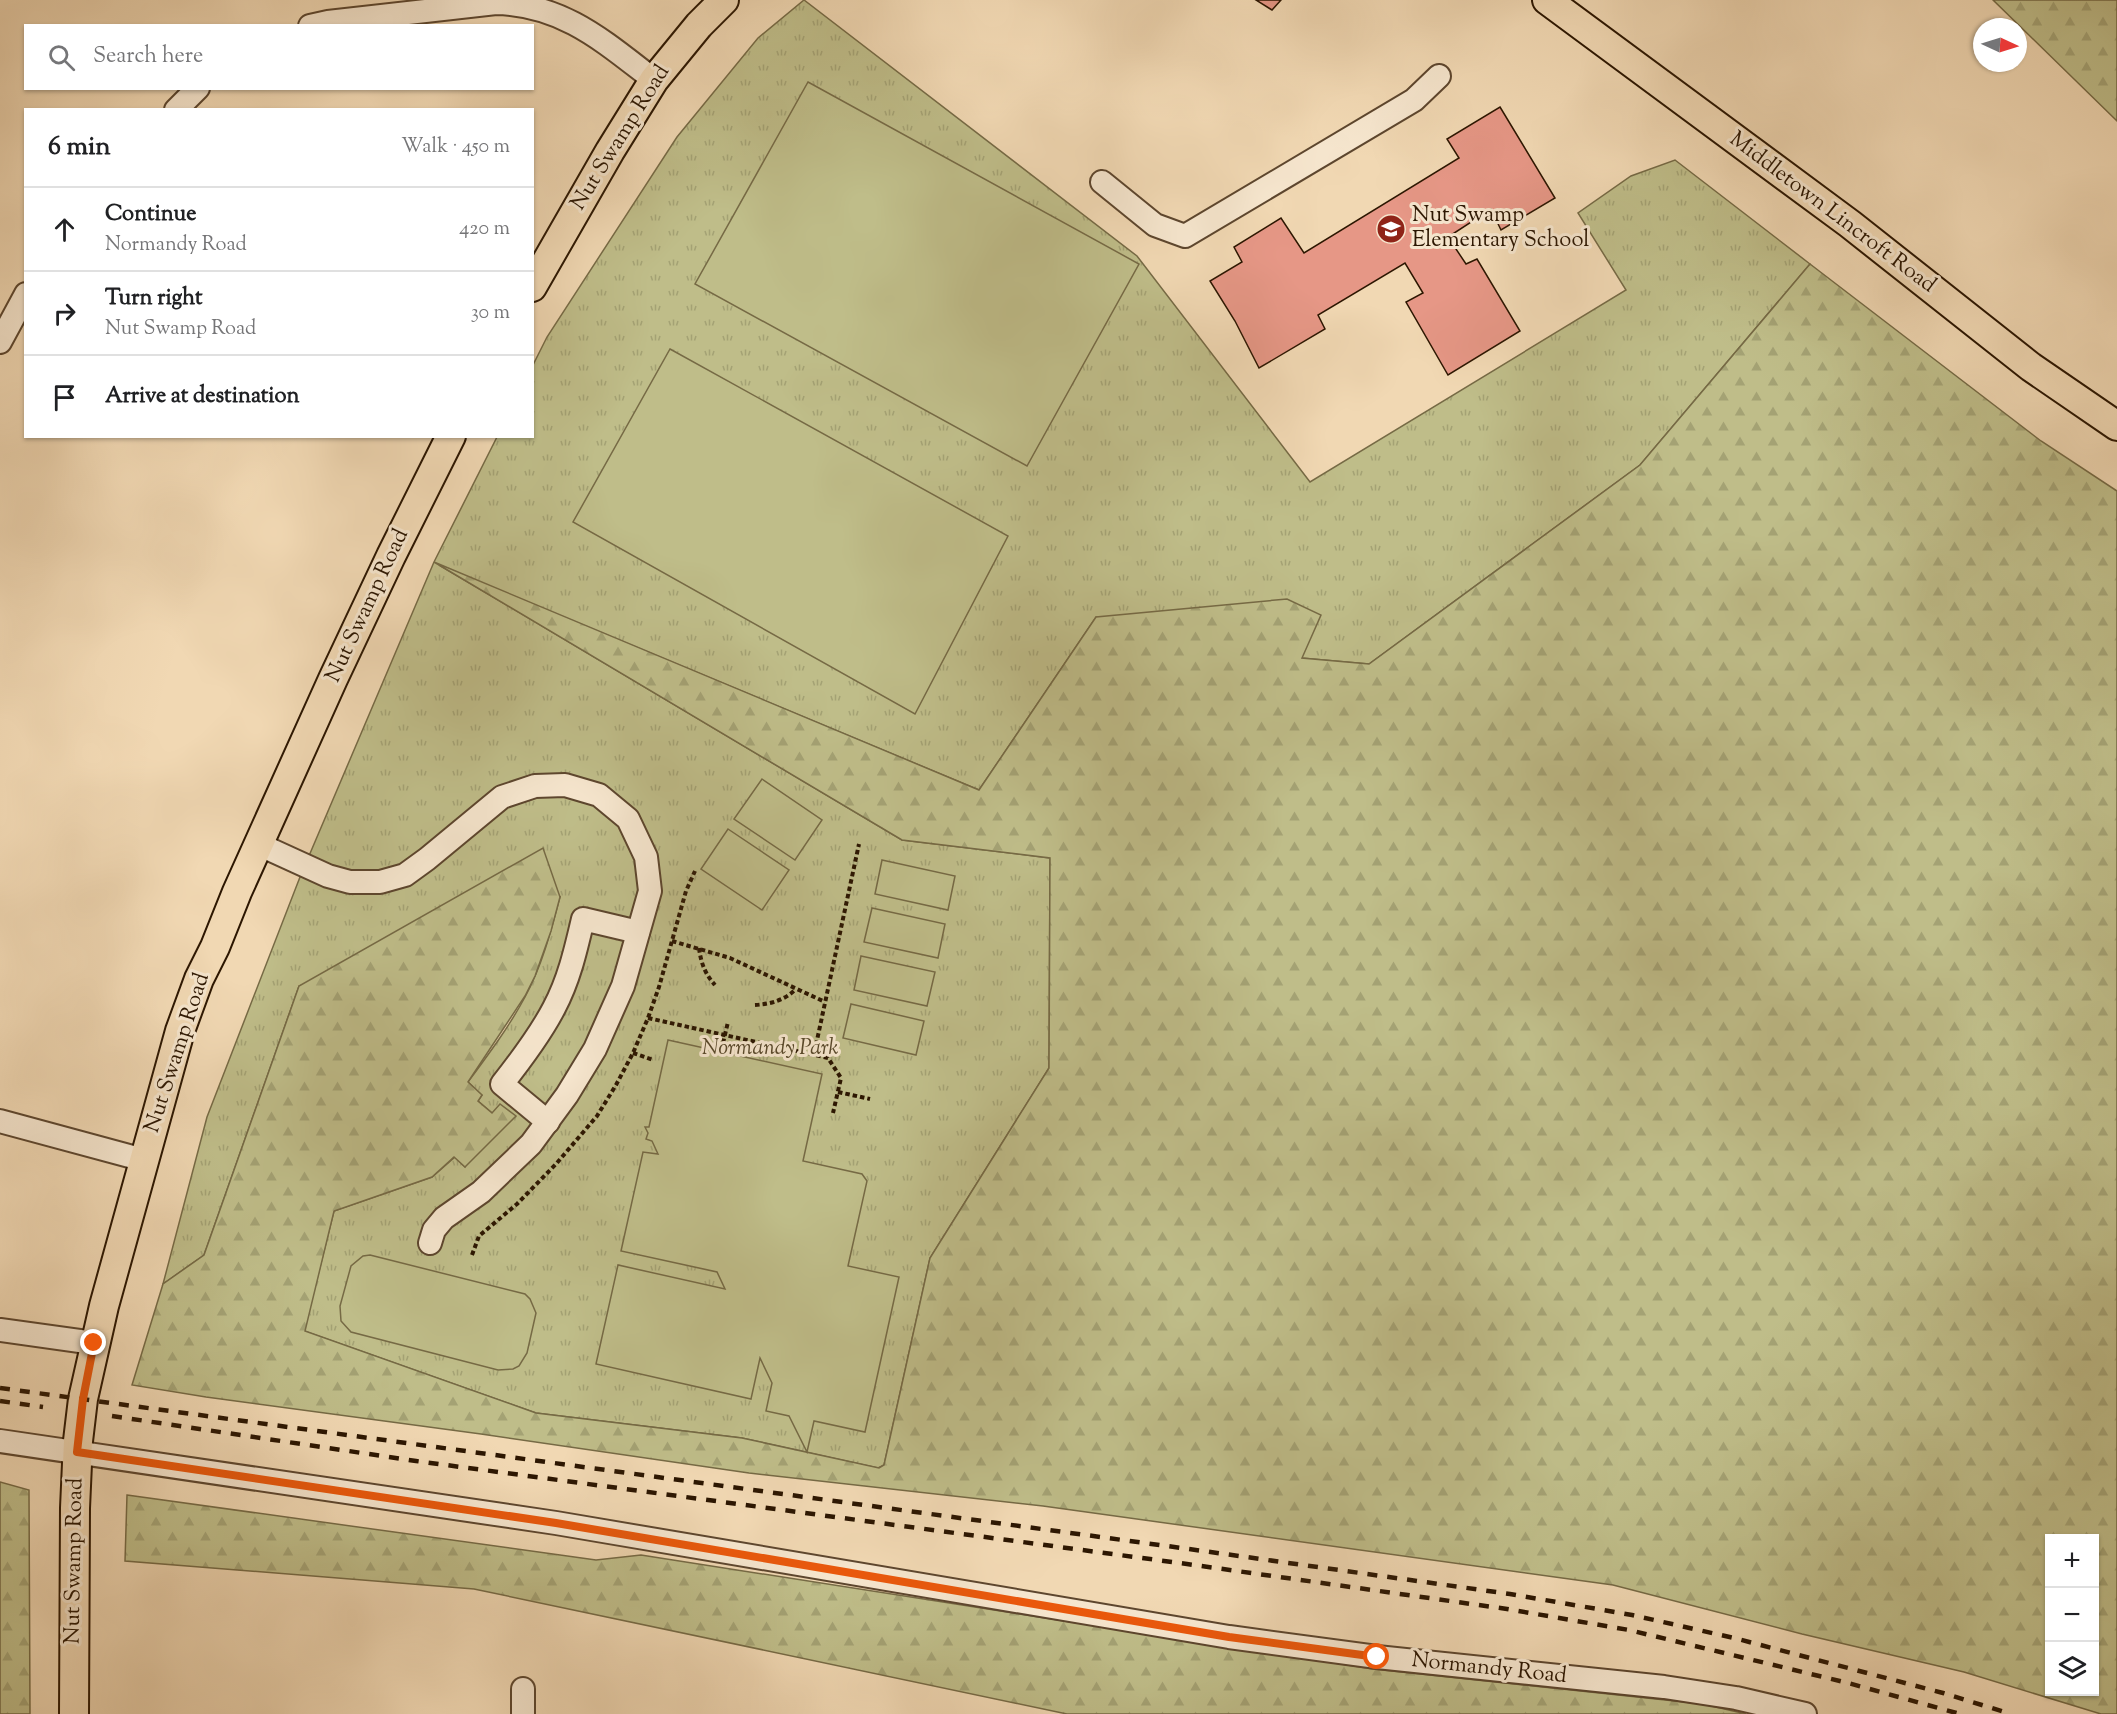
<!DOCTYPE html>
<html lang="en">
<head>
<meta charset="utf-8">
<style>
	:root { --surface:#fff; --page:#f6f6f6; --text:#202124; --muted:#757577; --line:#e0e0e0 }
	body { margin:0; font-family:"Sorts Mill Goudy",serif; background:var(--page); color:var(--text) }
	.controls { position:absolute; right:18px; bottom:18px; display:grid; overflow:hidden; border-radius:0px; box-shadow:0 2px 4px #0004 }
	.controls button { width:54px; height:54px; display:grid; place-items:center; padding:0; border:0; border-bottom:2px solid var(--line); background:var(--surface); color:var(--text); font:30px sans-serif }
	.compass { position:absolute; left:1973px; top:18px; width:54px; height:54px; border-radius:50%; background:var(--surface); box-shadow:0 2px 4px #0004; rotate:94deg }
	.stop { position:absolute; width:18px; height:18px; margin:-14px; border:4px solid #ea580c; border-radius:50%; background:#fff }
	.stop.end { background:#ea580c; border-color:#fff; box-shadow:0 2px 6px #0008 }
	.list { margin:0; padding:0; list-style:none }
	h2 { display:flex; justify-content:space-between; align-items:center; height:78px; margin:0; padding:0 24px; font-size:26px }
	h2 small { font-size:20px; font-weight:400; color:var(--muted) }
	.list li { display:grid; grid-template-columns:39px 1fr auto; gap:18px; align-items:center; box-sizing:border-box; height:84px; padding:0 24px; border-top:2px solid var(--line) }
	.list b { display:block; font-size:22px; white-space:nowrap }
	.list p { margin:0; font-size:20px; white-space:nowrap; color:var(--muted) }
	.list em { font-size:20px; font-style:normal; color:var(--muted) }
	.icon { flex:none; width:33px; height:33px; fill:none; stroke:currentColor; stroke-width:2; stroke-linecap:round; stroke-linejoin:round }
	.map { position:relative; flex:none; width:2117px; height:1714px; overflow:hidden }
	.search { position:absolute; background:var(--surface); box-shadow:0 2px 4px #0004; left:24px; top:24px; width:510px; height:66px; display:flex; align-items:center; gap:15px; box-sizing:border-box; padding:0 21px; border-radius:0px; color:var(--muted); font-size:22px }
	.panel { position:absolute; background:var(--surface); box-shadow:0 2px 4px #0004; left:24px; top:108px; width:510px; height:330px; border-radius:0px }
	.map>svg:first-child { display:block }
	.grass { fill:url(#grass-tufts); stroke:#766a45; stroke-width:1.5 }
	.forest { fill:url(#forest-firs); stroke:#766a45; stroke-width:1.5; fill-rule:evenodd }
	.garden { fill:#bfbd89; stroke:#766a45; stroke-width:1.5 }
	.building { fill:#e69786; stroke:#2c1601; stroke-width:1.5 }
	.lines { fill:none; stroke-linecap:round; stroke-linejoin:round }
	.minor-casing { stroke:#5d462e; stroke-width:26 }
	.major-casing { stroke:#2c1601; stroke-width:32 }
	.path { stroke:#2c1601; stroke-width:4; stroke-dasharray:4.5 3; stroke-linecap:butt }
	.minor { stroke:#f6e6ce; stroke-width:22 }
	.major { stroke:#f1d8b3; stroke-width:28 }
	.rail { stroke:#2c1601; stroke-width:4.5; stroke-dasharray:10 10; stroke-linecap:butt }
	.route { stroke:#ea580c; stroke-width:8 }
	.labels { text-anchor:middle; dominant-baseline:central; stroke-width:6; stroke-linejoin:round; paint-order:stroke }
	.street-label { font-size:22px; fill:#2c1601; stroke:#f6e6ce }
	.poi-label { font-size:22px; fill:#2c1601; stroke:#f6e6ce; text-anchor:start }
	.park-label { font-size:22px; font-style:italic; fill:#58482a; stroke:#f6e6ce }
</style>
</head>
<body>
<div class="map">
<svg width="2117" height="1714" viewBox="0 0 2117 1714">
	<defs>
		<pattern id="grass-tufts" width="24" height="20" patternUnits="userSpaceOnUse" patternTransform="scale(1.5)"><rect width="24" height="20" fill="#bfbd89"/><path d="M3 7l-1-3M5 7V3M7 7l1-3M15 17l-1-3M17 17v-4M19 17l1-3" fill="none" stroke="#a4a274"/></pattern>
		<pattern id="forest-firs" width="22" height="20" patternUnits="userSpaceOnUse" patternTransform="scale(1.5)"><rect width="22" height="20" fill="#bfbd89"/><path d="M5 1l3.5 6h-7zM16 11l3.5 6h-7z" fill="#a4a274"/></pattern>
	</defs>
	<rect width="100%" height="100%" fill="#f1d8b3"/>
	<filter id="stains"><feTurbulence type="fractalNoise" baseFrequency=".00333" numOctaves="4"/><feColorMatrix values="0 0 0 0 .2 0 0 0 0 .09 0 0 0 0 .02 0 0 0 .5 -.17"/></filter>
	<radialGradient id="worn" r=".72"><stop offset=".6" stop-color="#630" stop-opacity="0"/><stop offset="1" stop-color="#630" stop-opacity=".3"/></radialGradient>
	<path class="grass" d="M804 0 1137 256 1310 482 1626 290 1578 213 1631 176 1675 160 1810 264 1640 465 1369 664 1301 658 1096 617 979 790 439 565 902 840 1050 858 1049 1068 930 1258 884 1465 878 1468 742 1438 536 1413 304 1331 334 1211 432 1177 455 1157 465 1167 492 1113 478 1101 482 1095 468 1082C488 1055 509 1027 525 997 542 966 551 931 560 897L299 986 204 1255 163 1284 207 1117 300 877 434 562 497 437 532 436 533 365 547 337 677 137 758 38Z"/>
	<g class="forest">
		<path d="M1993 0H2117V121Z"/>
		<path d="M1810 264 2041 441 2117 491V1714H2101L1964 1672 1802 1634 1613 1585 1043 1506 749 1473 481 1434 206 1397 132 1385 163 1284 204 1255 299 986 543 848 560 897 551 931 535 976 525 996 468 1082 482 1095 478 1101 492 1113 500 1104 516 1116 465 1167 454 1157 432 1177 334 1211 305 1331 536 1413 742 1438 879 1468 884 1465 930 1258 1049 1068 1050 858 902 840 434 562 979 790 1096 617 1287 599 1321 615 1302 658 1369 664 1640 465ZM2050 1538H2094V1692H2050Z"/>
		<path d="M0 1482 29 1490 30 1714H0Z"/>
		<path d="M127 1495 596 1560 641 1555 1373 1669 1703 1704 1746 1714H1067L474 1589 125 1561Z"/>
	</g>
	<g class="garden">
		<path d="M808 82 1139 264 1027 466 695 284Z"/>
		<path d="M670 349 1008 536 915 714 573 522Z"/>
		<path d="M762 779 822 820 795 860 734 819Z"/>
		<path d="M728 829 789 870 762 910 701 869Z"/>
		<path d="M882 860 955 876 948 910 875 894Z"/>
		<path d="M872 908 945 924 938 958 864 942Z"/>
		<path d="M861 956 935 972 927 1006 854 990Z"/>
		<path d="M851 1004 924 1021 916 1055 843 1038Z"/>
		<path d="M668 1040 822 1074 803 1161 862 1174 867 1181 848 1266 899 1277 865 1432 814 1421 807 1452 789 1416 766 1411 772 1383 760 1358 751 1399 596 1364 618 1265 725 1289 717 1272 621 1251 643 1152 658 1154 652 1141 646 1139 648 1133 645 1127H649Z"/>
		<path d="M370 1255 525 1294 530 1299 536 1313 527 1353 519 1366 513 1369 498 1370 351 1332 341 1321 340 1306 351 1266 363 1256Z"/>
	</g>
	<g class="building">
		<path d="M1256 0H1281L1272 10Z"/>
		<path d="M1500 107 1555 198 1501 230 1491 209 1448 237 1466 264 1477 259 1520 331 1448 375 1406 302 1423 293 1405 263 1318 315 1325 329 1259 368 1235 321 1210 281 1242 262 1234 247 1281 218 1304 253 1459 158 1447 139Z"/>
	</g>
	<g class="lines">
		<g class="minor-casing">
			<g id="minor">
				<path d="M310 26 328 22 496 3C564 5 603 41 654 80"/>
				<path d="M176 110 198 88"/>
				<path d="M1102 182 1155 225 1185 236 1414 100 1439 76"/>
				<path d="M0 342 26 294"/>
				<path d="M258 844 328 876 350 882H380L405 875 427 859 502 797 535 786 565 785 599 795 628 819 646 857 650 891 623 986 595 1049 567 1095 531 1144 481 1192 444 1218 434 1230 430 1243"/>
				<path d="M0 1121 144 1160"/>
				<path d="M548 1122 502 1084C521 1060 540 1035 554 1008 569 980 576 949 583 919L638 932"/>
				<path d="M0 1330 94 1343"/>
				<path d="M0 1441 556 1523 1229 1637 1377 1657 1664 1687 1736 1698 1805 1714"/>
				<path d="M523 1689V1714"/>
			</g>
		</g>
		<g class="major-casing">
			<g id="major">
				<path d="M1547 0 1850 224 2031 367 2117 426"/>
				<path d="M532 287 610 151 654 80 699 25 724 0"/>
				<path d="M74 1714 75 1508 78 1441 83 1399 104 1306 180 1031 199 979 215 947 237 892 333 679 391 556 451 436"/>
			</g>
		</g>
		<g class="path">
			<path d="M672 941 730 958 825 1002"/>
			<path d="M699 948C701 963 705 974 715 985"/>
			<path d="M755 1005C771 1004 785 1000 796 989"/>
			<path d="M648 1018 828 1058 841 1078 833 1113"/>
			<path d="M723 1043 728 1022"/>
			<path d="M816 1045 859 844"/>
			<path d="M633 1053 653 1060"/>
			<path d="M838 1092 870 1099"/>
			<path d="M472 1255 479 1236 517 1204 556 1164 597 1116 616 1085 633 1053 648 1018 659 987 686 891 695 871"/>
		</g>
		<use href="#minor" class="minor"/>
		<use href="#major" class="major"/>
		<g class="rail">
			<path d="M0 1388 1189 1549 1510 1594 1632 1615 1734 1638 1943 1693 2011 1714"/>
			<path d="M0 1401 43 1407"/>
			<path d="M112 1416 416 1461 1187 1564 1507 1609 1629 1630 1848 1683 1960 1714"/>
		</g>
	</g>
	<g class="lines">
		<path class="route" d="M94 1343 83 1399 77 1452 556 1523 1229 1637 1377 1657"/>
	</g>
	<defs>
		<g id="school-disc" transform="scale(1.5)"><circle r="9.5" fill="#8f2418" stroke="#f6e6ce"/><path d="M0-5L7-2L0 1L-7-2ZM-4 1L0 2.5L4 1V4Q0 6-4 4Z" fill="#fff"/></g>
	</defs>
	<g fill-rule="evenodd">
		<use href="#school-disc" x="1391" y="229"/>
	</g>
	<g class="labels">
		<g class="street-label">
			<text transform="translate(621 138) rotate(-58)">Nut Swamp Road</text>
			<text transform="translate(1832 213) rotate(37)">Middletown Lincroft Road</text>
			<text transform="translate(368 606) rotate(-65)">Nut Swamp Road</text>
			<text transform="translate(178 1053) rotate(-72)">Nut Swamp Road</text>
			<text transform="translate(75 1561) rotate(-89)">Nut Swamp Road</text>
			<text transform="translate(1489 1669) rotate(6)">Normandy Road</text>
		</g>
		<g class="poi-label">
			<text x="1412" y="216">Nut Swamp<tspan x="1412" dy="25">Elementary School</tspan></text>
		</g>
		<g class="park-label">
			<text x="770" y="1049">Normandy Park</text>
		</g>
	</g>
	<rect width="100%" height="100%" filter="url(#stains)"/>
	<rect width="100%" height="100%" fill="url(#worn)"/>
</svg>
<div class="controls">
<button>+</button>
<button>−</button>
<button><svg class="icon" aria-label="layers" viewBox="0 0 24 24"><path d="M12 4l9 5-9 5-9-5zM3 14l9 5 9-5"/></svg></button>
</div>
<svg class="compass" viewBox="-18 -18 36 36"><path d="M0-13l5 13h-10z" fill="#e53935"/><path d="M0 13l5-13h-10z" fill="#757577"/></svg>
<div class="stop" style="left:1377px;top:1657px"></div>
<div class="stop end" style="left:94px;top:1343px"></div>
<div class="search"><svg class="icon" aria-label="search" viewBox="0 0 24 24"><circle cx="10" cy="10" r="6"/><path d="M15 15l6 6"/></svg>Search here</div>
<section class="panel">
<h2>6 min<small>Walk · 450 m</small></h2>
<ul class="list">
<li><svg class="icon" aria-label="ahead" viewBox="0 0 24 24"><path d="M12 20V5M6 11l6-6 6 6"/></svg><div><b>Continue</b><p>Normandy Road</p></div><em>420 m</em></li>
<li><svg class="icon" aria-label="right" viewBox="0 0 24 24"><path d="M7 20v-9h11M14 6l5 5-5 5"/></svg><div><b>Turn right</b><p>Nut Swamp Road</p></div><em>30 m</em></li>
<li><svg class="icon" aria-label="arrive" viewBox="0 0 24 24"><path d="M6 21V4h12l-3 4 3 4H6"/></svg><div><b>Arrive at destination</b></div></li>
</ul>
</section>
</div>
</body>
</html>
